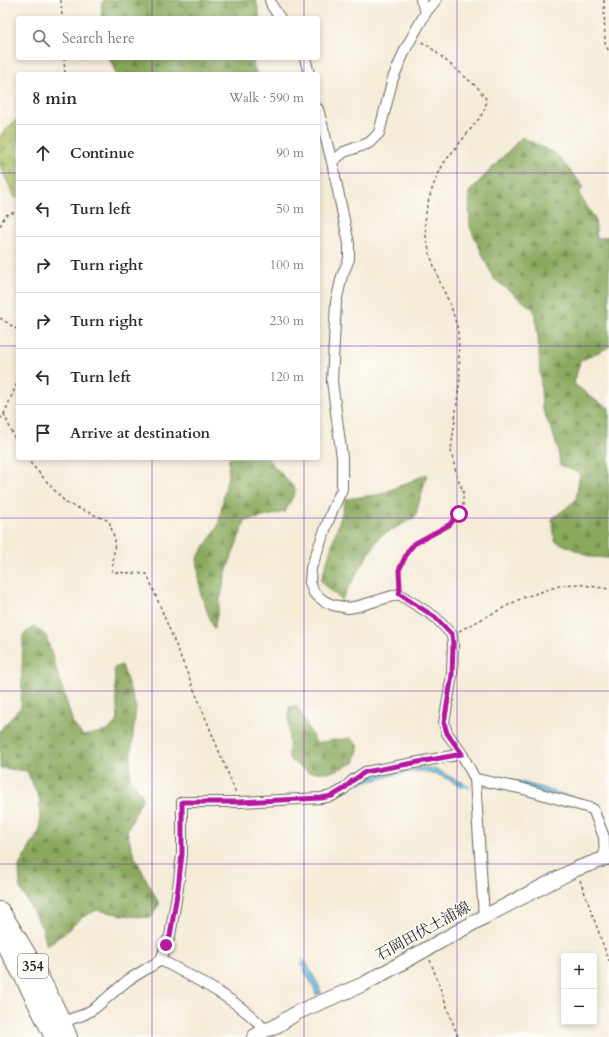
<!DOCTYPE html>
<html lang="en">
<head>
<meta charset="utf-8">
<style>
	:root { --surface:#fff; --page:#f2f2f3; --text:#2b2b33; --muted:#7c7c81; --line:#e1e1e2 }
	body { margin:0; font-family:Cardo,"Noto Serif JP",serif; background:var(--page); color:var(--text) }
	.controls { position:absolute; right:12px; bottom:12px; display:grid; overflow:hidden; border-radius:4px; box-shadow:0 2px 6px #0003 }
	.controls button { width:36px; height:36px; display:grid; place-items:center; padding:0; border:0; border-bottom:1px solid var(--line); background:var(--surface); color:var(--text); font:20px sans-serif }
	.stop { position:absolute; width:12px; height:12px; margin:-9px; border:3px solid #b5179e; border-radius:50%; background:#fff }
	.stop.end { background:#b5179e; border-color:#fff; box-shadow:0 1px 4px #0008 }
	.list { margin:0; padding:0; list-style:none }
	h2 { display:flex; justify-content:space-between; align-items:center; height:52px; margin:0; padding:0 16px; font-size:17px }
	h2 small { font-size:13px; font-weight:400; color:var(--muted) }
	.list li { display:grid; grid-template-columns:26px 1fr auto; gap:12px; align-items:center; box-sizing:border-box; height:56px; padding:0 16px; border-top:1px solid var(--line) }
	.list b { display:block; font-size:15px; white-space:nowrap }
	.list em { font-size:13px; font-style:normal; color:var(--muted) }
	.icon { flex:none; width:22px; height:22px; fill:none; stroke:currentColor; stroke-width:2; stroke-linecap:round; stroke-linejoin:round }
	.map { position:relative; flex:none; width:609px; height:1037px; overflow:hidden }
	.search { position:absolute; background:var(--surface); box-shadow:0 2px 6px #0003; left:16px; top:16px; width:304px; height:44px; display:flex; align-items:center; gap:10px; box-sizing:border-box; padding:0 14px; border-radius:4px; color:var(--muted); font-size:15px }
	.panel { position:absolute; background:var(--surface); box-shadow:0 2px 6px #0003; left:16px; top:72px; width:304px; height:388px; border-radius:4px }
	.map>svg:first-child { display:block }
	.forest { fill:url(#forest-firs); stroke:#52623c }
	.cemetery { fill:url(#cemetery-stones); stroke:#647042 }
	.water { fill:url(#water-rules); stroke:#426e80 }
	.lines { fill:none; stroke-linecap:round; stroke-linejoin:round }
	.stream { stroke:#67c0e5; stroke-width:2.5 }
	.street-casing { stroke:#68655e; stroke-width:12 }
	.secondary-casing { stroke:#68655e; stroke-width:16 }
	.highway-casing { stroke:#68655e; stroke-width:20 }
	.path { stroke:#68655e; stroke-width:1.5; stroke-dasharray:3 3; stroke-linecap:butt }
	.street { stroke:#fff; stroke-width:10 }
	.secondary { stroke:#fff; stroke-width:14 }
	.highway { stroke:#fff; stroke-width:18 }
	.route { stroke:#b5179e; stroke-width:5 }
	.grid { fill:none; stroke:#7b2cbf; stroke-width:1; stroke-opacity:0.55 }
	.labels { text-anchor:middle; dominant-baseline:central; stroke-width:3.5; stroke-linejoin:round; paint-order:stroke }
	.shield { fill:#fdfcf7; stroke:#605f5e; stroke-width:1 }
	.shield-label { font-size:14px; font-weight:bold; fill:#1c1c1c }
	.street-label { font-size:15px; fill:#1c1c1c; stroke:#fdfcf7 }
</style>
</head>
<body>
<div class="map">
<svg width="609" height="1037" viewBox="0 0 609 1037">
	<defs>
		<pattern id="forest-firs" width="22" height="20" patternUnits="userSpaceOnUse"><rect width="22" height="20" fill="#89a95d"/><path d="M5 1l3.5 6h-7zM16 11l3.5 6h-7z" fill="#6f894c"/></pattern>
		<pattern id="cemetery-stones" width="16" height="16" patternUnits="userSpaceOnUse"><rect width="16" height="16" fill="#acc369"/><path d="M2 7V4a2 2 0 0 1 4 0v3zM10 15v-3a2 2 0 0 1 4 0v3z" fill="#93a75a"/></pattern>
		<pattern id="water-rules" width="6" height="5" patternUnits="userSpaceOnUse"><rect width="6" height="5" fill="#67c0e5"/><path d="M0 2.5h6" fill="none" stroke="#59a4c4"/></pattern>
	</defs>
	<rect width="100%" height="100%" fill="#fdfcf7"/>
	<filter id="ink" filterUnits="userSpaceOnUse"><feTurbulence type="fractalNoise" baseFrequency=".025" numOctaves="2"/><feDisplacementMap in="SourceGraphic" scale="8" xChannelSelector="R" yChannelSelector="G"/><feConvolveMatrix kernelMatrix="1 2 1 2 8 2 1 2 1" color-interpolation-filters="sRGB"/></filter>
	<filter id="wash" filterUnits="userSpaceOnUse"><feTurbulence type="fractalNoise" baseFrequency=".012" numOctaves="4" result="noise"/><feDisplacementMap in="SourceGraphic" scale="16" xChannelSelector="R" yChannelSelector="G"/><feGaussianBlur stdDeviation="0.9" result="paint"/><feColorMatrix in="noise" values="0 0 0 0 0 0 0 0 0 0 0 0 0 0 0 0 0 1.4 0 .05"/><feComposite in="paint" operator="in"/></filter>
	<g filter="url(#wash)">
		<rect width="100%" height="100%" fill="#f5ecd8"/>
		<g class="forest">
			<path d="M104 0H256L260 18H101L102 3Z"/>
			<path d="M109 58H255L253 65 257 74H116Z"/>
			<path d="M522 137 556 154 583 186 579 194 595 219 597 239 609 236V347L580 361 574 384 598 402 609 408V558L591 557 555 541 552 519 576 500 580 473 560 465 558 449 552 431 542 408 538 336 534 310 493 278 470 227 469 192Z"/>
			<path d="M229 458H267L296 490 285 512 245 521 226 572 214 629 201 595 197 558 218 526 228 475Z"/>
			<path d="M427 474 415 517 379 537 341 600 321 581 346 499 381 494Z"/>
			<path d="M34 626 46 636 73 723 83 736 107 731 118 720 114 668 122 665 136 708 131 754 130 777 143 797 127 831 133 853 159 904 151 918 122 915 97 910 83 917 63 934 47 946 42 928 20 888 19 866 40 830V800L27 771 0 768V730L21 707 23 635Z"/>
			<path d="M297 706 316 743 350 738 359 746 354 763 331 772H308L289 759V707Z"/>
		</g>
		<path class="cemetery" d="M18 118V197L15 198 0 165V136Z"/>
		<g class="water">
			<path d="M415 768H429L440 771 452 778 464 783 463 787C452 782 440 774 428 772 410 769 385 778 367 782L365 778 399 769Z"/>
			<path d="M490 776 525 783 598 805 609 832V844L595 808 489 780Z"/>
			<path d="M306 962 319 986 321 993 316 995 314 988 301 964Z"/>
		</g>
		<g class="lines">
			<g class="stream">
				<path d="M360 784 368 780"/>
				<path d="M461 784 469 787"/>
				<path d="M303 960 305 966"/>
			</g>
		</g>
	</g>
	<g filter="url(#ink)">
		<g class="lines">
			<g class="street-casing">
				<g id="street">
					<path d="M270 0 272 6 280 18"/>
					<path d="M421 0 426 12"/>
					<path d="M305 58 309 74"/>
					<path d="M318 109 332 162 349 244V259L342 276 336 302 332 381 342 458V489L332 511 311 568 310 582 314 593 324 601 333 605 348 608 359 606 399 594 435 617 452 635 453 644 452 675 444 723 447 733 462 754 475 779 484 917"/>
					<path d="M332 162 344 152 369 143 379 133 393 78 406 48 426 12 436 0"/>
					<path d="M475 779 524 789 593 809 604 837 605 858"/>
					<path d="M161 960C196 979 239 1000 265 1030"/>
					<path d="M62 1022 83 1015 95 1008 128 980 161 960 166 945 170 936 178 888 182 855V802H240L321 798 332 796 344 789 352 781 365 772 462 754"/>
				</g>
			</g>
			<g class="secondary-casing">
				<path id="secondary" d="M254 1037 265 1030 273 1028 298 1012 364 984 484 917 576 869 609 857"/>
			</g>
			<g class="highway-casing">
				<g id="highway">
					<path d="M0 911C26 951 50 994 68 1037"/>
					<path d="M0 936 24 977 54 1037"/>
				</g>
			</g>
			<g class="path">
				<path d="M61 0 62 18"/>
				<path d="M604 0 605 43 609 52"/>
				<path d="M64 58 65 74"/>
				<path d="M0 226C5 215 6 212 18 213"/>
				<path d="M0 318 18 330"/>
				<path d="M4 414 18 446"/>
				<path d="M0 419 4 414 18 381"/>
				<path d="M26 458 66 503 109 521 115 540 112 572 147 574 236 793"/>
				<path d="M399 584V570L408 551 415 544 449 525 459 514 463 506V491L459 481 457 477 451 451 460 378 458 330 451 306 441 285 430 255 426 236 425 222 427 206 433 186 443 164 481 116 486 106V99L478 88 430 47 420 41"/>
				<path d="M459 631 522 598 562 585 577 584 609 589"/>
				<path d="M580 880 609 961"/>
				<path d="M430 960 458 1037"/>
			</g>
			<use href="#street" class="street"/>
			<use href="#secondary" class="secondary"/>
			<use href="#highway" class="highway"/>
		</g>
	</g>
	<g class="lines" filter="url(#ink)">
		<path class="route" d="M166 945 170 936 178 888 182 854V802H240L321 798 332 796 344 789 352 781 365 772 462 754 447 733 444 723 452 675 453 644 452 635 435 617 399 594 400 589 399 570 408 551 414 544 449 525 459 514"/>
	</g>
	<path class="grid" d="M152 0V18M304 0V18M457 0V1037M152 58V74M304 58V74M0 173H18M318 173H609M0 346H18M318 346H609M152 458V1037M304 458V1037M0 518H609M0 691H609M0 864H609"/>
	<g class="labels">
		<rect class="shield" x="18" y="954" width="30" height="24" rx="3"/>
		<g class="shield-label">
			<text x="33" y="966">354</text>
		</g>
		<g class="street-label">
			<text transform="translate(423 931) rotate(-29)">石岡田伏土浦線</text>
		</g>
	</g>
</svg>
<div class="controls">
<button>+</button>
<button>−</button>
</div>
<div class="stop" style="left:459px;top:514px"></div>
<div class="stop end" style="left:166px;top:945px"></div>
<div class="search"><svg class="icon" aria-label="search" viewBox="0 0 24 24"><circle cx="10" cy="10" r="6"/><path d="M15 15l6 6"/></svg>Search here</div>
<section class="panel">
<h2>8 min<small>Walk · 590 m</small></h2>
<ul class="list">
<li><svg class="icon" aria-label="ahead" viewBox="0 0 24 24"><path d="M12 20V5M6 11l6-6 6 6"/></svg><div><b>Continue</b></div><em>90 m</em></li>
<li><svg class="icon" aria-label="left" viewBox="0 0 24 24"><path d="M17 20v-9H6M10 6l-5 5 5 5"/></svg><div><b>Turn left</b></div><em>50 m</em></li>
<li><svg class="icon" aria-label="right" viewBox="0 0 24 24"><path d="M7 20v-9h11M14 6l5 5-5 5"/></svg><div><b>Turn right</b></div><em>100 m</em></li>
<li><svg class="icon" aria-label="right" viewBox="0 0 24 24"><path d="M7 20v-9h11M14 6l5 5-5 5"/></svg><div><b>Turn right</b></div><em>230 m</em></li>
<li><svg class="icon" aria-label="left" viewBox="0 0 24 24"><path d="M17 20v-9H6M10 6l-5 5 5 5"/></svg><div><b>Turn left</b></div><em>120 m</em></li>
<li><svg class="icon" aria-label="arrive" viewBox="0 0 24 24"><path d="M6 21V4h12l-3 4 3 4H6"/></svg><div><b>Arrive at destination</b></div></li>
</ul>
</section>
</div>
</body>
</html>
